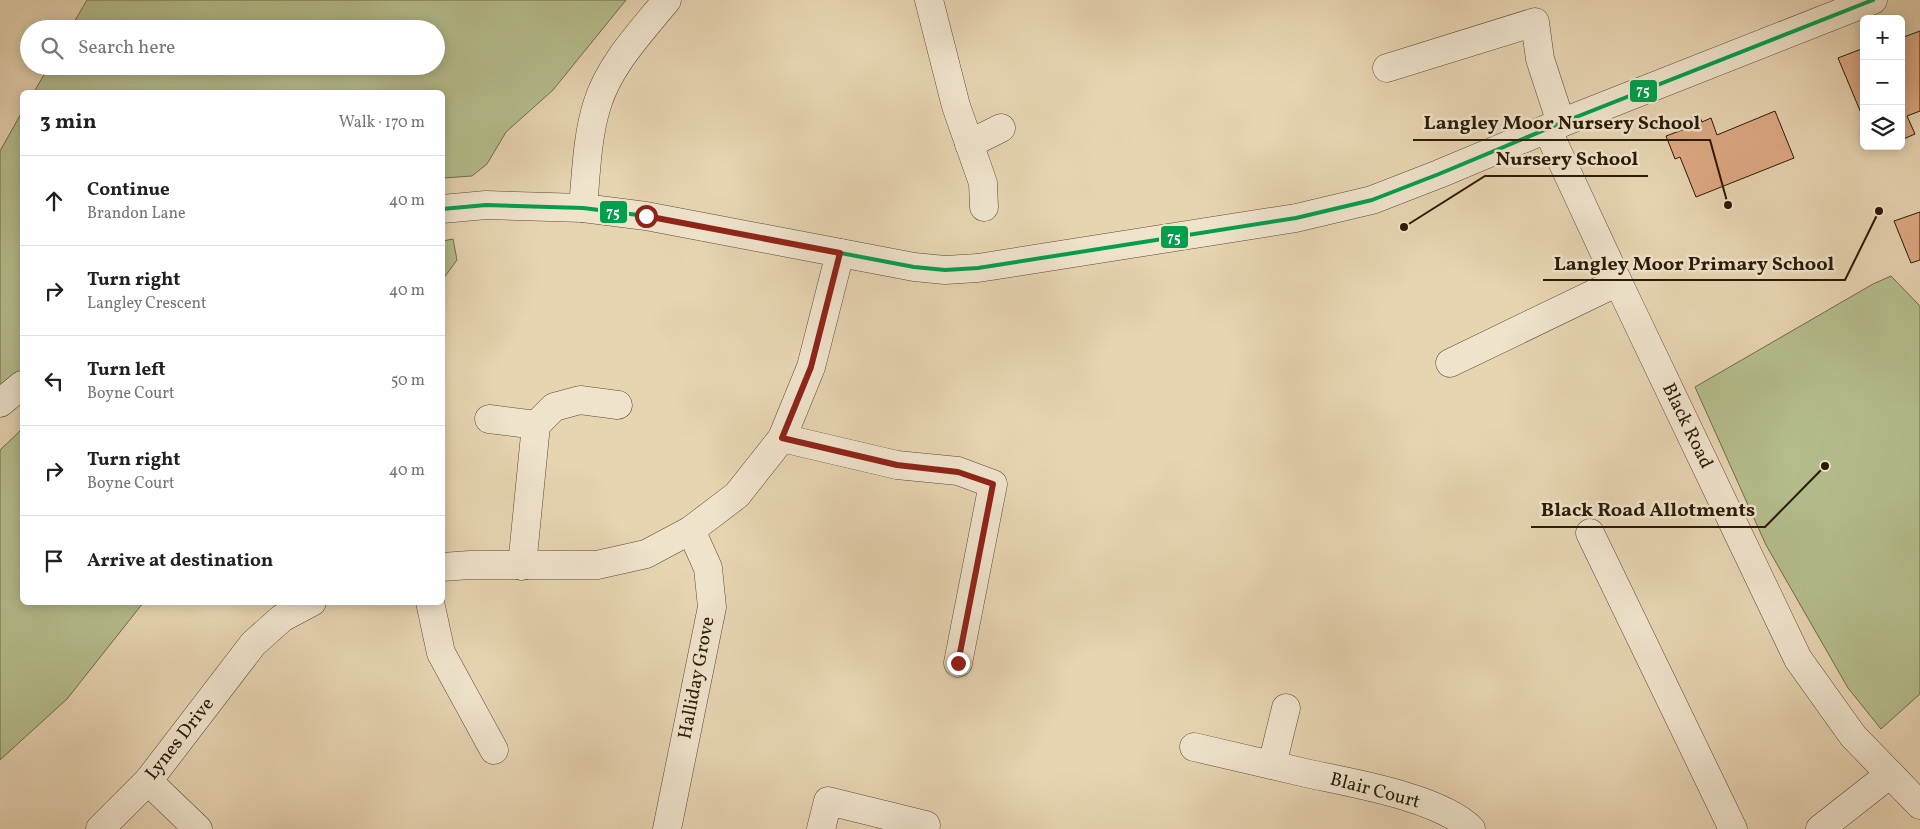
<!DOCTYPE html>
<html lang="en">
<head>
<meta charset="utf-8">
<style>
	:root { --surface:#fff; --page:#f6f6f6; --text:#202124; --muted:#757577; --line:#e0e0e0 }
	body { margin:0; font-family:Vollkorn,serif; background:var(--page); color:var(--text) }
	.controls { position:absolute; right:15px; top:15px; display:grid; overflow:hidden; border-radius:8px; box-shadow:0 2px 12px #0003 }
	.controls button { width:45px; height:45px; display:grid; place-items:center; padding:0; border:0; border-bottom:1px solid var(--line); background:var(--surface); color:var(--text); font:25px sans-serif }
	.stop { position:absolute; width:15px; height:15px; margin:-11px; border:4px solid #8f2418; border-radius:50%; background:#fff }
	.stop.end { background:#8f2418; border-color:#fff; box-shadow:0 1px 5px #0008 }
	.list { margin:0; padding:0; list-style:none }
	h2 { display:flex; justify-content:space-between; align-items:center; height:65px; margin:0; padding:0 20px; font-size:21px }
	h2 small { font-size:16px; font-weight:400; color:var(--muted) }
	.list li { display:grid; grid-template-columns:32px 1fr auto; gap:15px; align-items:center; box-sizing:border-box; height:90px; padding:0 20px; border-top:1px solid var(--line) }
	.list b { display:block; font-size:19px; white-space:nowrap }
	.list p { margin:0; font-size:16px; white-space:nowrap; color:var(--muted) }
	.list em { font-size:16px; font-style:normal; color:var(--muted) }
	.icon { flex:none; width:28px; height:28px; fill:none; stroke:currentColor; stroke-width:2; stroke-linecap:round; stroke-linejoin:round }
	.map { position:relative; flex:none; width:1920px; height:829px; overflow:hidden }
	.search { position:absolute; background:var(--surface); box-shadow:0 2px 12px #0003; left:20px; top:20px; width:425px; height:55px; display:flex; align-items:center; gap:12px; box-sizing:border-box; padding:0 18px; border-radius:28px; color:var(--muted); font-size:19px }
	.panel { position:absolute; background:var(--surface); box-shadow:0 2px 12px #0003; left:20px; top:90px; width:425px; height:515px; border-radius:8px }
	.map>svg:first-child { display:block }
	.green { fill:#b5bd8c; stroke:#706c48 }
	.building { fill:#dda983; stroke:#2b1b05 }
	.lines { fill:none; stroke-linecap:round; stroke-linejoin:round }
	.minor-casing { stroke:#5a4930; stroke-width:29 }
	.minor { stroke:#efe3cc; stroke-width:28 }
	.bus-1-casing { stroke:#efe3cc; stroke-width:8 }
	.bus-1 { stroke:#029f4d; stroke-width:4 }
	.route { stroke:#8f2418; stroke-width:6 }
	.labels { text-anchor:middle; dominant-baseline:central; stroke-width:5; stroke-linejoin:round; paint-order:stroke }
	.street-label { font-size:19px; fill:#2b1b05; stroke:#efe3cc }
	.leader { fill:none; stroke:#2b1b05; stroke-width:2 }
	.callout-dot { fill:#2b1b05; stroke:#efe3cc; stroke-width:2 }
	.callout-label { font-size:20px; text-anchor:middle; font-weight:bold; fill:#2b1b05; stroke:#efe3cc; stroke-width:5; stroke-linejoin:round; paint-order:stroke }
	.line-badge { stroke:#efe3cc; stroke-width:2 }
	.badge-label { font-size:14px; text-anchor:middle; font-weight:bold; fill:#fff }
</style>
</head>
<body>
<div class="map">
<svg width="1920" height="829" viewBox="0 0 1920 829">
	<rect width="100%" height="100%" fill="#e7d4b1"/>
	<filter id="stains"><feTurbulence type="fractalNoise" baseFrequency=".004" numOctaves="4"/><feColorMatrix values="0 0 0 0 .2 0 0 0 0 .09 0 0 0 0 .02 0 0 0 .5 -.17"/></filter>
	<radialGradient id="worn" r=".72"><stop offset=".6" stop-color="#630" stop-opacity="0"/><stop offset="1" stop-color="#630" stop-opacity=".3"/></radialGradient>
	<g class="green">
		<path d="M87 0H626L553 90 506 132 487 164 472 176 443 178 442 92H34L49 66H436V29H70Z"/>
		<path d="M22 112V385L0 403V151Z"/>
		<path d="M453 239 457 260 443 279V241Z"/>
		<path d="M1891 276 1920 306V694L1881 729 1848 688 1766 545 1695 387 1873 284Z"/>
		<path d="M22 429V602L143 603 67 699 0 760V450Z"/>
	</g>
	<g class="building">
		<path d="M1920 31V111L1907 116 1915 134 1901 140V38Z"/>
		<path d="M1864 48V120L1838 58Z"/>
		<path d="M1775 111 1794 158 1696 197 1680 157 1675 159 1666 136 1685 129 1682 122 1699 115 1702 122 1711 118 1717 135Z"/>
		<path d="M1920 212V260L1911 263 1894 221Z"/>
	</g>
	<g class="lines">
		<g class="minor-casing">
			<g id="minor">
				<path d="M929 0 956 106 983 183 984 207"/>
				<path d="M1387 68 1535 22 1540 59 1561 123"/>
				<path d="M1547 129 1618 282 1798 659 1853 736 1920 805"/>
				<path d="M969 144 1001 128"/>
				<path d="M583 208C586 174 587 137 597 105 609 65 641 32 667 0"/>
				<path d="M442 209 486 205 583 208 646 216 914 267 945 270 978 268 1296 218 1372 200 1439 174 1561 123 1873 0"/>
				<path d="M1450 363 1618 282"/>
				<path d="M0 403 22 385"/>
				<path d="M489 419 536 425"/>
				<path d="M782 438 897 465 958 471 993 484 958 663"/>
				<path d="M1590 533 1733 829"/>
				<path d="M522 566 536 425 554 407 580 400 618 405"/>
				<path d="M442 567 470 565H597L646 554 691 530 737 495 782 438 811 367 840 253"/>
				<path d="M430 602 441 653 494 750"/>
				<path d="M1194 747C1232 756 1271 765 1310 774 1352 783 1441 798 1471 829"/>
				<path d="M1272 765 1286 708"/>
				<path d="M148 781 198 829"/>
				<path d="M100 829 148 781 253 644 282 618 312 602"/>
				<path d="M667 829 712 607 708 568 691 530"/>
				<path d="M821 829 828 801 926 825"/>
				<path d="M1820 829 1890 774"/>
			</g>
		</g>
		<use href="#minor" class="minor"/>
		<g class="bus-1-casing">
			<path id="bus-1" d="M442 209 486 205 583 208 646 216 914 267 945 270 978 268 1296 218 1372 200 1439 174 1561 123 1873 0"/>
		</g>
		<use href="#bus-1" class="bus-1"/>
	</g>
	<g class="lines">
		<path class="route" d="M646 216 840 253 811 367 782 438 897 465 958 472 993 484 958 663"/>
	</g>
	<g class="labels">
		<g class="street-label">
			<text transform="translate(1687 426) rotate(64)">Black Road</text>
			<text transform="translate(697 678) rotate(-79)">Halliday Grove</text>
			<text transform="translate(180 739) rotate(-52)">Lynes Drive</text>
			<text transform="translate(1375 791) rotate(15)">Blair Court</text>
		</g>
	</g>
	<path class="leader" d="M1728 205L1710 140H1413M1404 227L1485 176H1648M1879 211L1845 280H1543M1825 466L1765 527H1531"/>
	<g class="callout-dot">
		<circle cx="1728" cy="205" r="5"/>
		<circle cx="1404" cy="227" r="5"/>
		<circle cx="1879" cy="211" r="5"/>
		<circle cx="1825" cy="466" r="5"/>
	</g>
	<g class="callout-label">
		<text x="1562" y="129">Langley Moor Nursery School</text>
		<text x="1567" y="165">Nursery School</text>
		<text x="1694" y="270">Langley Moor Primary School</text>
		<text x="1648" y="516">Black Road Allotments</text>
	</g>
	<g class="line-badge">
		<rect x="1629" y="79" width="29" height="24" rx="5" fill="#029f4d"/>
		<rect x="599" y="200" width="29" height="24" rx="5" fill="#029f4d"/>
		<rect x="1160" y="225" width="29" height="24" rx="5" fill="#029f4d"/>
	</g>
	<g class="badge-label">
		<text x="1643" y="95">75</text>
		<text x="613" y="217">75</text>
		<text x="1174" y="242">75</text>
	</g>
	<rect width="100%" height="100%" filter="url(#stains)"/>
	<rect width="100%" height="100%" fill="url(#worn)"/>
</svg>
<div class="controls">
<button>+</button>
<button>−</button>
<button><svg class="icon" aria-label="layers" viewBox="0 0 24 24"><path d="M12 4l9 5-9 5-9-5zM3 14l9 5 9-5"/></svg></button>
</div>
<div class="stop" style="left:646px;top:216px"></div>
<div class="stop end" style="left:958px;top:663px"></div>
<div class="search"><svg class="icon" aria-label="search" viewBox="0 0 24 24"><circle cx="10" cy="10" r="6"/><path d="M15 15l6 6"/></svg>Search here</div>
<section class="panel">
<h2>3 min<small>Walk · 170 m</small></h2>
<ul class="list">
<li><svg class="icon" aria-label="ahead" viewBox="0 0 24 24"><path d="M12 20V5M6 11l6-6 6 6"/></svg><div><b>Continue</b><p>Brandon Lane</p></div><em>40 m</em></li>
<li><svg class="icon" aria-label="right" viewBox="0 0 24 24"><path d="M7 20v-9h11M14 6l5 5-5 5"/></svg><div><b>Turn right</b><p>Langley Crescent</p></div><em>40 m</em></li>
<li><svg class="icon" aria-label="left" viewBox="0 0 24 24"><path d="M17 20v-9H6M10 6l-5 5 5 5"/></svg><div><b>Turn left</b><p>Boyne Court</p></div><em>50 m</em></li>
<li><svg class="icon" aria-label="right" viewBox="0 0 24 24"><path d="M7 20v-9h11M14 6l5 5-5 5"/></svg><div><b>Turn right</b><p>Boyne Court</p></div><em>40 m</em></li>
<li><svg class="icon" aria-label="arrive" viewBox="0 0 24 24"><path d="M6 21V4h12l-3 4 3 4H6"/></svg><div><b>Arrive at destination</b></div></li>
</ul>
</section>
</div>
</body>
</html>
